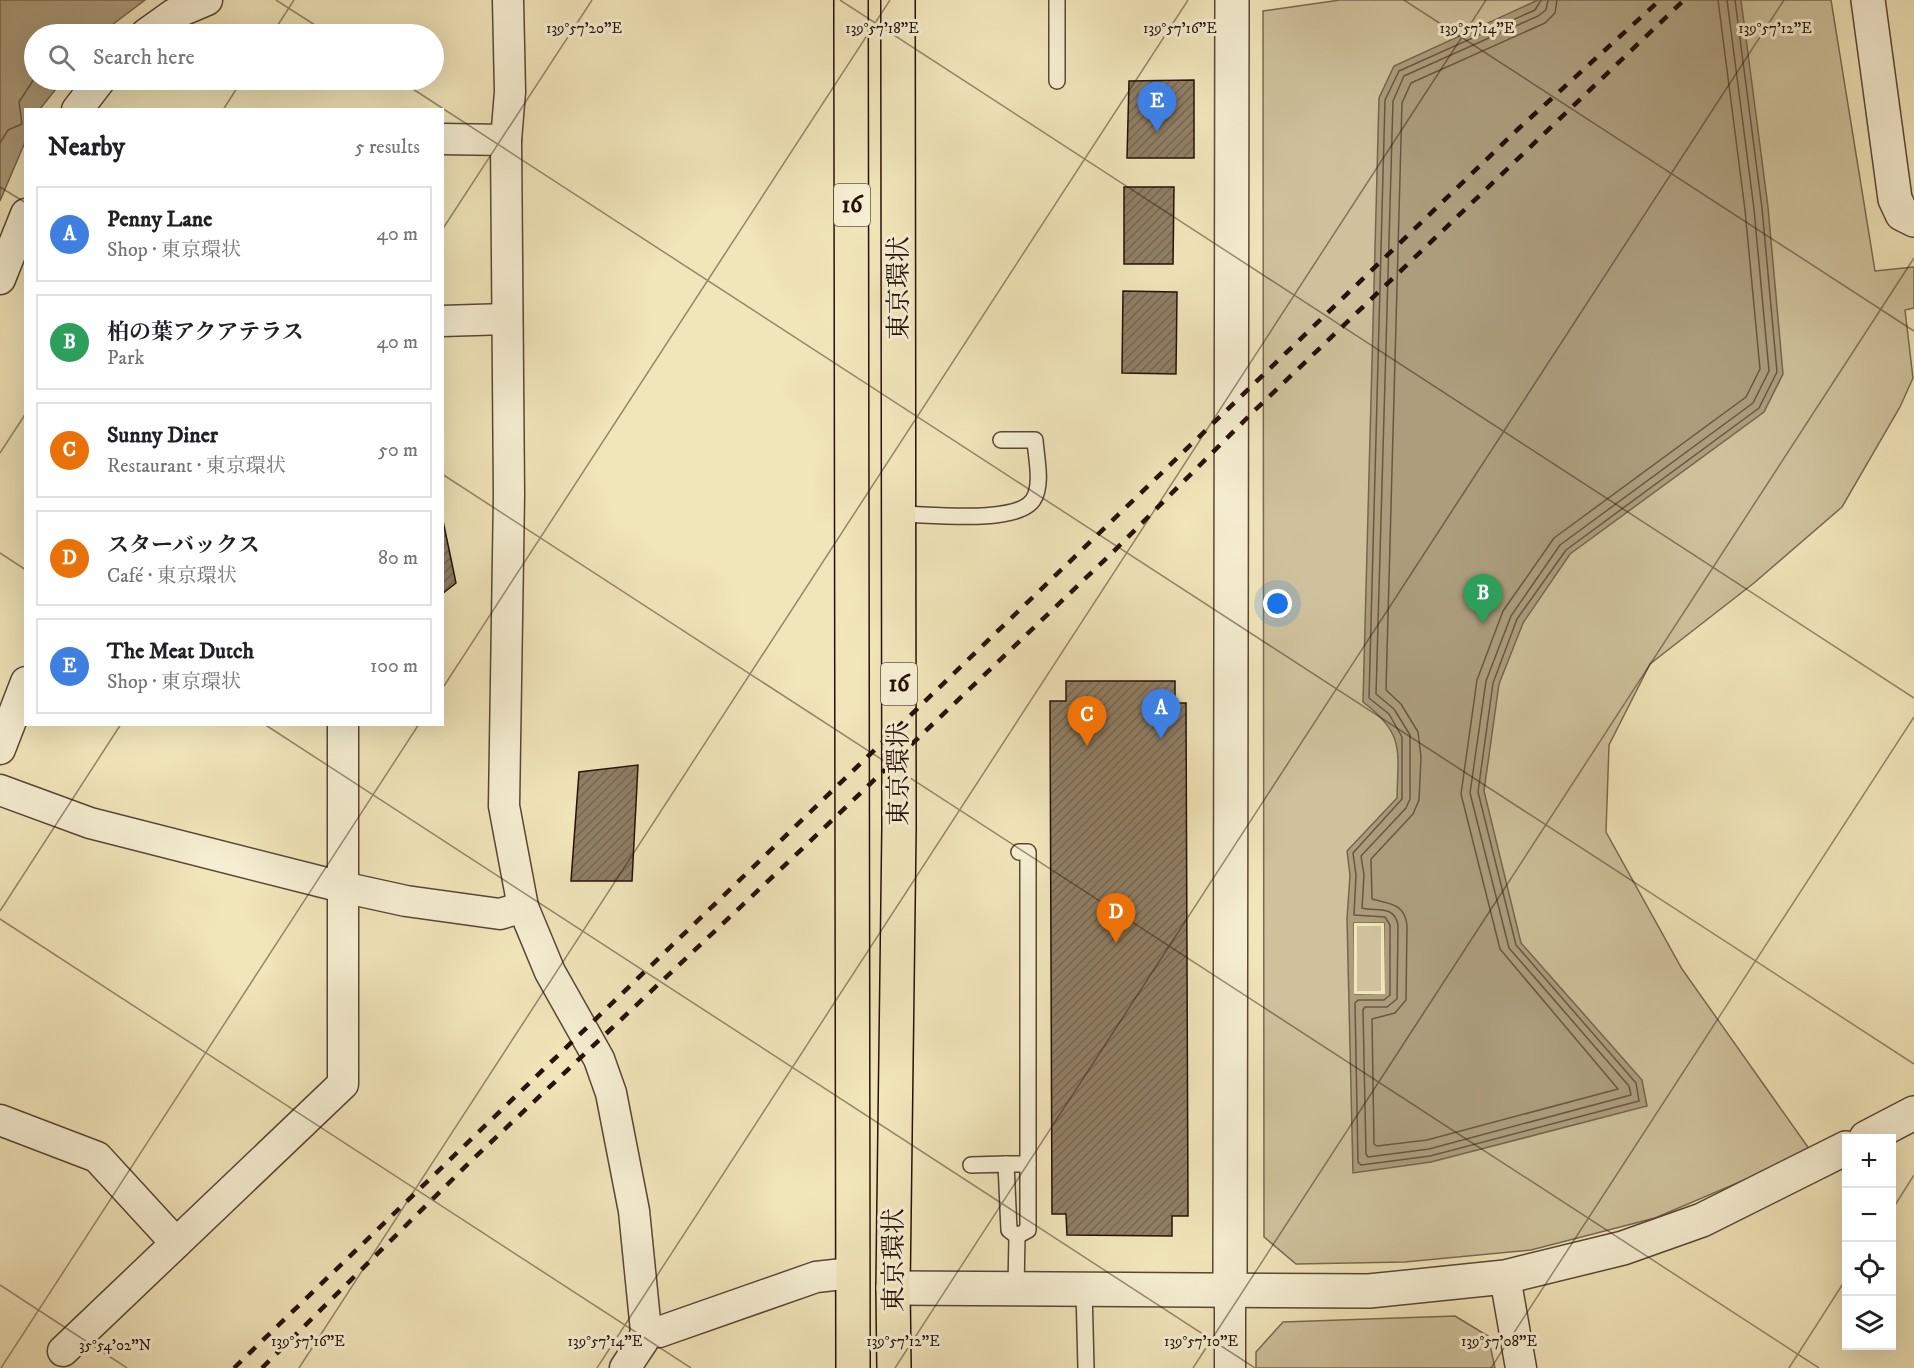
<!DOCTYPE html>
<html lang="en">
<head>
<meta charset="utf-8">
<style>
	:root { --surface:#fff; --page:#f2f2f2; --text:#202124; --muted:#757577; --line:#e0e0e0; --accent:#8f2418 }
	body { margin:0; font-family:"IM FELL DW Pica","Noto Serif JP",serif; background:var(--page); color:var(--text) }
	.controls { position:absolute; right:18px; bottom:18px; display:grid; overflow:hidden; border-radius:0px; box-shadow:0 6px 24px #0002 }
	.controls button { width:54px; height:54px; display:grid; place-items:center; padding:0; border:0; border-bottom:2px solid var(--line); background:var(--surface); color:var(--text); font:30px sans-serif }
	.you { position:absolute; left:1278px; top:604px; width:21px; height:21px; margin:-15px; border:4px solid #fff; border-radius:50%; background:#1a73e8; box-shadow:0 0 0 9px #1a73e833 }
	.badge { display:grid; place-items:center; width:39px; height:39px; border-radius:50%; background:var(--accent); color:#fff; font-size:20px; font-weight:700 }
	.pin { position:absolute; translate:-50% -50px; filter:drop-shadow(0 2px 3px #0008) }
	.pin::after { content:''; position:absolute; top:32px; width:21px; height:18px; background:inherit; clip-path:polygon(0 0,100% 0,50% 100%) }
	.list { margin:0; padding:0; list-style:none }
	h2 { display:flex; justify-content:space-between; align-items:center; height:78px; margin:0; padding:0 24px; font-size:26px }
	h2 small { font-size:20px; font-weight:400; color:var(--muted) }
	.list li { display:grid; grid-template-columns:39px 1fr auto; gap:18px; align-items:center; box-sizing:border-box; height:96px; margin:0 12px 12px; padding:0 12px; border:2px solid var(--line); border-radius:0px }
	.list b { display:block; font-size:22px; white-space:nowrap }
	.list p { margin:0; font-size:20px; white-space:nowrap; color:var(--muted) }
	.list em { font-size:20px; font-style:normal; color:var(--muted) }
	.icon { flex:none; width:33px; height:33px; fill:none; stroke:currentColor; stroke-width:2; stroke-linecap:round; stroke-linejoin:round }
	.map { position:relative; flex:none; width:1914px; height:1368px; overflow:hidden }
	.search { position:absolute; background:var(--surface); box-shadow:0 6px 24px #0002; left:24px; top:24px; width:420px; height:66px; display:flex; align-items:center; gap:15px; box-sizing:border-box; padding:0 21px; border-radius:33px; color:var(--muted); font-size:22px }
	.panel { position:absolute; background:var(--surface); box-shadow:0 6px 24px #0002; left:24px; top:108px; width:420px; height:618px; border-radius:0px }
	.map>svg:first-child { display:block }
	.park { fill:#cec19c; stroke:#7a6952; stroke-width:1.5 }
	.water { fill:#ac9d7d; stroke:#76654e; stroke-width:1.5; fill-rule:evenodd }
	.pier { fill:#f1e5ba; fill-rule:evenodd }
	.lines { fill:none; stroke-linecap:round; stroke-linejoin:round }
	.shore { stroke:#695742; stroke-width:1.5 }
	.building { fill:url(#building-hatch); stroke:#261108; stroke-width:1.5 }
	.service-casing { stroke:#594634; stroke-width:18 }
	.minor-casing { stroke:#594634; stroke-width:33 }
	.tertiary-casing { stroke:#594634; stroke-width:36 }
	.trunk-casing { stroke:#261108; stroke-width:36 }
	.service { stroke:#f6eed2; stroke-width:15 }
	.minor { stroke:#f6eed2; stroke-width:30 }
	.tertiary { stroke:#f6eed2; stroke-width:33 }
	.trunk { stroke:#f1e5ba; stroke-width:33 }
	.rail { stroke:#261108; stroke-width:4.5; stroke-dasharray:10 10; stroke-linecap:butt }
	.ticks { fill:none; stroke:#261108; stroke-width:1.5; stroke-opacity:0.45 }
	.labels { text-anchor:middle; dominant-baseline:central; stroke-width:6; stroke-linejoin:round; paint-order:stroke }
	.shield { fill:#f6eed2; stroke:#645345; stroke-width:1.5 }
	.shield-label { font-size:24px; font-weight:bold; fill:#261108 }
	.street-label { font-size:26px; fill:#261108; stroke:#f6eed2 }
	.ticks-label { font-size:15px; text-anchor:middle; fill:#261108; stroke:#f6eed2; stroke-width:6; stroke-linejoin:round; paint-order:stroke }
</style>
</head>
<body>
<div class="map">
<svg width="1914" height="1368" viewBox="0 0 1914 1368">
	<defs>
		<pattern id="building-hatch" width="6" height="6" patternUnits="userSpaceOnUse" patternTransform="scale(1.5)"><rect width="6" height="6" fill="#907f65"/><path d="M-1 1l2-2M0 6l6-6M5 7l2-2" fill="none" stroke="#756751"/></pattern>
	</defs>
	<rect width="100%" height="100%" fill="#f1e5ba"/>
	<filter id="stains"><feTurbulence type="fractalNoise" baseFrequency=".00333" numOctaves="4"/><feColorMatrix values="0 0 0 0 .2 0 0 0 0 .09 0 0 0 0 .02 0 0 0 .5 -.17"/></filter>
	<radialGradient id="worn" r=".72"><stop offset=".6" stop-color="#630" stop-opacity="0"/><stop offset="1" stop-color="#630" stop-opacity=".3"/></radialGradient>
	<g class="park">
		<path d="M1340 0H1831L1875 271 1914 267V308L1905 310 1913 378 1900 407 1842 507 1754 583 1650 664 1609 745 1606 832 1682 969 1810 1150 1796 1158 1655 1218 1531 1250 1405 1262 1296 1264 1264 1237 1263 11Z"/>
		<path d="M1455 1316 1488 1336 1495 1368H1256V1352L1283 1322Z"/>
	</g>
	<g class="water">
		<path d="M0 0H145L100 34H34V80H63L40 109 26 110 25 142 0 201Z"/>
		<path d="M1538 0H1741L1768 207 1783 374 1764 412 1570 554 1523 623 1499 684 1484 791 1521 943 1642 1080 1647 1106 1431 1162 1353 1173 1347 919 1350 875 1347 851 1397 798C1398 750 1405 734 1363 702L1379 98 1394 66ZM1354 923H1384V993L1355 994Z"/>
	</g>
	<path class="pier" d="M1354 923H1384L1385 994H1354ZM1357 926H1381V991H1357Z"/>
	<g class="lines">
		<g class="shore">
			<path d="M1541 0 1535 10 1399 71 1385 100 1369 698 1389 714 1402 737V799L1353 853 1356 875 1354 915 1385 917 1390 925V995L1384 1000H1358L1355 1003 1358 1162 1361 1165 1430 1156 1639 1101 1636 1083 1516 945 1478 792 1493 683 1517 619 1566 550 1759 408 1777 372 1762 208 1735 0"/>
			<path d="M1548 0 1546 10 1538 16 1404 76 1393 101 1376 694 1394 709 1410 735V799L1406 808 1361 856 1364 875 1362 908C1376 912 1394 904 1398 925L1397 999 1387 1007H1365L1363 1010 1366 1154 1368 1157 1429 1149 1631 1095 1629 1086 1509 948 1470 793 1486 681 1511 616 1560 545 1753 403 1769 371 1754 209 1727 0"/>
			<path d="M1557 0 1555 13 1545 23 1411 83 1402 103 1386 690 1401 704 1418 732 1421 757 1419 800 1413 814 1371 859 1372 899C1388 904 1404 902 1407 925L1406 1000 1395 1013 1372 1019 1374 1144 1377 1146 1427 1140 1618 1089 1500 949 1461 794 1477 680 1503 611 1554 538 1746 397 1760 369 1745 210 1718 0"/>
			<path d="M0 143 8 130 22 124 19 102 34 79"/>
		</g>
	</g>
	<g class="building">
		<path d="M1194 80V158H1127L1129 81Z"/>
		<path d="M1124 187H1174L1173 264H1124Z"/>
		<path d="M1123 291 1177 292 1176 374 1122 373Z"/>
		<path d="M442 516 456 583 442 594Z"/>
		<path d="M1066 681H1175V703H1186L1188 1216H1172V1236L1067 1235 1066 1214H1052L1050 701H1066Z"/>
		<path d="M638 765 632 881H571L579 772Z"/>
	</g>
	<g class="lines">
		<g class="service-casing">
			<g id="service">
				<path d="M1057 81V0"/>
				<path d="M899 514C928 514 1016 525 1033 500 1043 485 1036 457 1035 440H1001"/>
				<path d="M1006 1164H1028V852H1019"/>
				<path d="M971 1165 1006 1164 1009 1230 1017 1236"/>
				<path d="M1017 1236 1028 1230V1164"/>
				<path d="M1016 1289 1017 1236"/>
				<path d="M1084 1290 1086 1368"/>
			</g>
		</g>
		<g class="minor-casing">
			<g id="minor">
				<path d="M508 0 510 92 506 140 509 495 504 806 523 907 550 972 599 1059 611 1093 634 1211 646 1331 643 1341 625 1368"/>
				<path d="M146 34 174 14 207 0"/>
				<path d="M77 110 100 80"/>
				<path d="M442 139 506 140"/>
				<path d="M0 279 26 214"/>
				<path d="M442 321 507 319"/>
				<path d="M0 749 26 682"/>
				<path d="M0 790 90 823 342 887 406 901 500 914 523 907"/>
				<path d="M0 1120 97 1157 176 1243"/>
				<path d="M1505 1277 1521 1368"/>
				<path d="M1230 1291V1368"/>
				<path d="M646 1331 659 1332 816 1277 852 1273"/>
				<path d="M63 1351 343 1084V724"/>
			</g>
		</g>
		<g class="tertiary-casing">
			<g id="tertiary">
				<path d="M1868 0 1895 199 1902 214 1914 220"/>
				<path d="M1866 1138 1914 1113"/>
				<path d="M893 1288 1369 1291 1505 1277 1623 1248 1702 1220 1846 1148"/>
				<path d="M1230 1291 1232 0"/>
			</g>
		</g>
		<g class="trunk-casing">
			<g id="trunk">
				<path d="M851 0 853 1368"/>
				<path d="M894 1368 893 1288 899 828 898 0"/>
			</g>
		</g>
		<use href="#service" class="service"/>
		<use href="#minor" class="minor"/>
		<use href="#tertiary" class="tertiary"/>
		<use href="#trunk" class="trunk"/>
		<g class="rail">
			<path d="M234 1368 1517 130 1660 0"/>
			<path d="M262 1368 472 1160 803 848 1113 552 1253 412 1684 0"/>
		</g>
	</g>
	<path class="ticks" d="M276 0 329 34M840 0 1914 698M1404 0 1914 331M272 34 294 0M399 80 1914 1064M223 110 242 80M0 187 26 203M442 230 592 0M0 453 26 413M442 474 1819 1368M0 553 26 570M442 689 890 0M264 724 1255 1368M0 911 121 724M0 919 691 1368M1892 1210 1914 1175M0 1285 127 1368M1 1368 419 724M299 1368 1188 0M597 1368 1486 0M895 1368 1784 0M1193 1368 1914 258M1491 1368 1914 717M1789 1368 1846 1279"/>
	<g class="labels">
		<g class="shield">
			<rect x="834" y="184" width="36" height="42" rx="4.5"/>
			<rect x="881" y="663" width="36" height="42" rx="4.5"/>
		</g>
		<g class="shield-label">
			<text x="852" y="205">16</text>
			<text x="899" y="684">16</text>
		</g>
		<g class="street-label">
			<text transform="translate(899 288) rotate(-90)">東京環状</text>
			<text transform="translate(899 774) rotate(-90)">東京環状</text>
			<text transform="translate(894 1260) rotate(-90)">東京環状</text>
		</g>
	</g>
	<g class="ticks-label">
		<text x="584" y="33">139°57'20"E</text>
		<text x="1477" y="33">139°57'14"E</text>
		<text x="882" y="33">139°57'18"E</text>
		<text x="1180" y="33">139°57'16"E</text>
		<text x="1775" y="33">139°57'12"E</text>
		<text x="308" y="1346">139°57'16"E</text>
		<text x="605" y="1346">139°57'14"E</text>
		<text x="903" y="1346">139°57'12"E</text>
		<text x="1201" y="1346">139°57'10"E</text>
		<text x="1499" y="1346">139°57'08"E</text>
		<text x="115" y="1350">35°54'02"N</text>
	</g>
	<rect width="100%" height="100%" filter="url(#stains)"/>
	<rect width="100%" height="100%" fill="url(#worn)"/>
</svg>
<div class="controls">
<button>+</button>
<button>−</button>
<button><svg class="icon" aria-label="locate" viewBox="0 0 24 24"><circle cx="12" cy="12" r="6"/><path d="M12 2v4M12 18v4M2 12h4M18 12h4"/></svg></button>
<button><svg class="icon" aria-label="layers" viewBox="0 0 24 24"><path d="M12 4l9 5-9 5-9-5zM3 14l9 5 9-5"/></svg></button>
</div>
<div class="you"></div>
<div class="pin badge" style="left:1161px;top:739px;background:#3f7fe0">A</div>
<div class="pin badge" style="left:1483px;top:624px;background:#2e9e5b">B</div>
<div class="pin badge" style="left:1087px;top:746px;background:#e8710a">C</div>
<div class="pin badge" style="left:1116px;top:943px;background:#e8710a">D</div>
<div class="pin badge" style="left:1157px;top:132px;background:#3f7fe0">E</div>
<div class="search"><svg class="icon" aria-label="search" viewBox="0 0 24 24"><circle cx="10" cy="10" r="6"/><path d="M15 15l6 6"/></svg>Search here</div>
<section class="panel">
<h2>Nearby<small>5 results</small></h2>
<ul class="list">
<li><span class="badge" style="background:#3f7fe0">A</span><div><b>Penny Lane</b><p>Shop · 東京環状</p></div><em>40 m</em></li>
<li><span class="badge" style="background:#2e9e5b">B</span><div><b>柏の葉アクアテラス</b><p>Park</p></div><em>40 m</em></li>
<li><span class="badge" style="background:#e8710a">C</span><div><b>Sunny Diner</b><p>Restaurant · 東京環状</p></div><em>50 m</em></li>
<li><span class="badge" style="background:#e8710a">D</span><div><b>スターバックス</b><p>Café · 東京環状</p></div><em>80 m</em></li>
<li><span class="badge" style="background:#3f7fe0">E</span><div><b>The Meat Dutch</b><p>Shop · 東京環状</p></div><em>100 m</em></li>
</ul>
</section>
</div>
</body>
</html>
